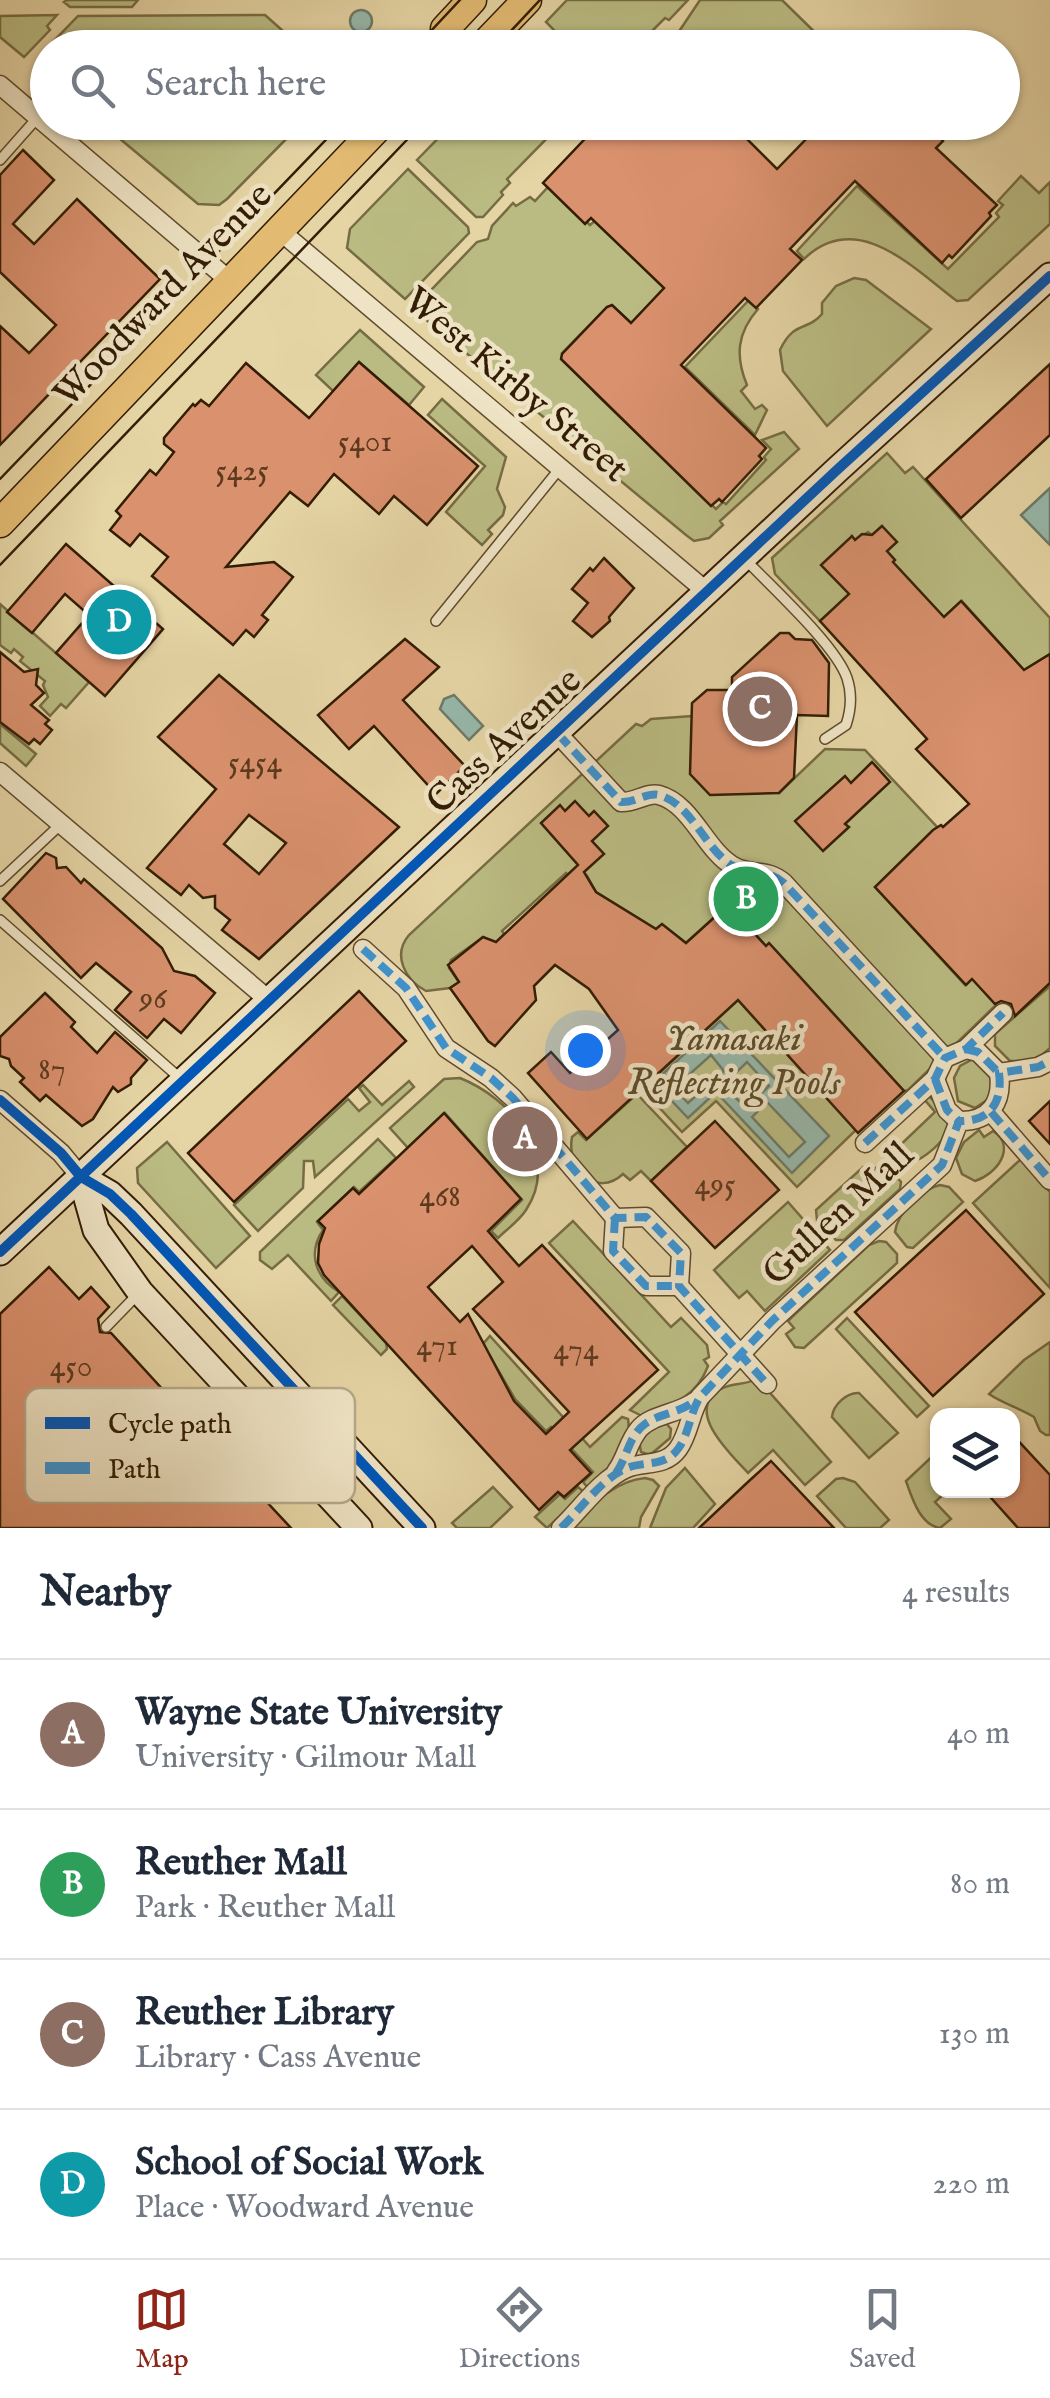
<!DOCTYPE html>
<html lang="en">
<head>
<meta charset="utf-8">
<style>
	:root { --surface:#fff; --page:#f6f6f7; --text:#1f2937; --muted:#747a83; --line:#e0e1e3; --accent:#8f2418 }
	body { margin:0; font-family:"IM FELL English",serif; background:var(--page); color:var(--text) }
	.controls { position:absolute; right:30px; bottom:30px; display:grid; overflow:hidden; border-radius:20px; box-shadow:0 2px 8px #0004 }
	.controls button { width:90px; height:90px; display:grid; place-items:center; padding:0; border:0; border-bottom:2px solid var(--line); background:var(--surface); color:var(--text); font:50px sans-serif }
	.you { position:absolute; left:585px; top:1050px; width:35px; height:35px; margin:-25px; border:8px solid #fff; border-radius:50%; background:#1a73e8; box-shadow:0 0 0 15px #1a73e833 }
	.badge { display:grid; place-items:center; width:65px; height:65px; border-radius:50%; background:var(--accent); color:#fff; font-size:32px; font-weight:700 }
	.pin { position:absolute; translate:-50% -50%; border:5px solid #fff; box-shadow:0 2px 10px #0006 }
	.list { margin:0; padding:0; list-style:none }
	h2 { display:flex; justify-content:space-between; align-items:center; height:130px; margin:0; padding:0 40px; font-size:42px }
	h2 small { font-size:32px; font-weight:400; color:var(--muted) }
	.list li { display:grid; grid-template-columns:65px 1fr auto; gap:30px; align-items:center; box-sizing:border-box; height:150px; padding:0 40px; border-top:2px solid var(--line) }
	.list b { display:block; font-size:38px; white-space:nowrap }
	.list p { margin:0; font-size:32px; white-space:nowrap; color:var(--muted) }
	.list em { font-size:32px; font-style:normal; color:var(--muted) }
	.icon { flex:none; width:55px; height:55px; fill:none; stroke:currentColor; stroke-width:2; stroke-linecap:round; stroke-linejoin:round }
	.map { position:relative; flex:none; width:1050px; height:1528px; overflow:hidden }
	.search { position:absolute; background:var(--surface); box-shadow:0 2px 8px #0004; left:30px; right:30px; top:30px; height:110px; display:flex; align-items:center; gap:25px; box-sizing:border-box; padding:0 35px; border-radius:55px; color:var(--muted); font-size:38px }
	.sheet { height:730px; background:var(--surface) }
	nav { display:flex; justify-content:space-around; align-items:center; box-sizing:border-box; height:140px; border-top:2px solid var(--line); background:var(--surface); font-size:28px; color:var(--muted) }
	nav a { display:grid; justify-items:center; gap:5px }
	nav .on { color:var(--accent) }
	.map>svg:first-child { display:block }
	.green { fill:#babb82; stroke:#766c43; stroke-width:2.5 }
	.water { fill:#96b8aa; stroke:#6e7a68; stroke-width:2.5; fill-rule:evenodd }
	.building { fill:#da916e; stroke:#331d04; stroke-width:2.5; fill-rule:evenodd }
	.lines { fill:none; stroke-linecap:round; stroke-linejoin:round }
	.lane-casing { stroke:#604b2c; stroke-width:12 }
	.street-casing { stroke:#604b2c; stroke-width:21 }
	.secondary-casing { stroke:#331d04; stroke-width:29 }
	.primary-casing { stroke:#331d04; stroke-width:31 }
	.lane { stroke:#eee3c4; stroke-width:9 }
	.street { stroke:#eee3c4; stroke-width:18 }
	.secondary { stroke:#eee3c4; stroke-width:25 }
	.primary { stroke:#e2ba72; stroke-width:28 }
	.tram { stroke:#331d04; stroke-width:2.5 }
	.quiet { stroke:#3d94d1; stroke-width:8; stroke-dasharray:15 8; stroke-linecap:butt }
	.cycleway-casing { stroke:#eee3c4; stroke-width:16 }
	.cycleway { stroke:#0057b8; stroke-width:10 }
	.labels { text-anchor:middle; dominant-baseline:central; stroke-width:9; stroke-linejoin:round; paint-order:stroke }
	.number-label { font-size:32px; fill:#5d3a1e }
	.street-label { font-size:38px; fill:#331d04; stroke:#eee3c4 }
	.park-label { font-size:38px; font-style:italic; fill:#5c4c2a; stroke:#eee3c4 }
	.key { fill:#eee3c4; stroke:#b6a88a; stroke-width:2.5 }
	.key-label { font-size:28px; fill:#331d04 }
</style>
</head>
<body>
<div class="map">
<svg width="1050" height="1528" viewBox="0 0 1050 1528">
	<rect width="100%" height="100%" fill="#e5d4a4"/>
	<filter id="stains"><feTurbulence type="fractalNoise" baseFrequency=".002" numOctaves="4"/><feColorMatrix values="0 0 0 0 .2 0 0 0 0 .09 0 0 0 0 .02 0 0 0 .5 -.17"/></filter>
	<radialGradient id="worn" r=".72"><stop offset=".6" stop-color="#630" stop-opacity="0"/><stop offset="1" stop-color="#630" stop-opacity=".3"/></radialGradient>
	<g class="green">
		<path d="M67 0H138L132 7H70L64 2Z"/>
		<path d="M567 0H688L669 20 665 18 636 47 566 48 553 36 556 32 546 22Z"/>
		<path d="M700 0H782L830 47H687L680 30Z"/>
		<path d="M57 15 47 26 50 30 24 57 0 37V16Z"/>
		<path d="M265 15 301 47H48L78 16Z"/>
		<path d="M101 123H302L227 199 219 205 198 204Z"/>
		<path d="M453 123V122L562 123 507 179 510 183 501 192 503 195 483 217H476L417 160Z"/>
		<path d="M408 169 468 227 469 233 405 299 347 248 350 229Z"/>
		<path d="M1021 176 1039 193 1050 182V224L968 300 957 301C913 268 857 208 804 259L797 251 857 186 948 269 999 217 996 213 1003 205 998 201Z"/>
		<path d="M548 187 590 225 596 220 666 287 631 323 613 306 607 307 562 353 596 394 716 509 723 502 726 504 766 460 764 457 771 449 762 440 784 432 799 449 720 521 723 525 709 538 694 541 686 535 413 309 477 242 488 239 492 226 513 203 516 206 530 197 535 201Z"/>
		<path d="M854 278 866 280 931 329 827 426 783 371 780 350C794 320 807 332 822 314V303L836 286Z"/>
		<path d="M749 300 758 309C737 333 735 356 747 385L741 391 755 409 762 405 767 410 755 435 685 367Z"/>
		<path d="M360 330 424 387 409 405 359 362 333 391 316 375Z"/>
		<path d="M442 399 506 457 497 489 505 507 503 515 488 530 492 534 482 545 446 512 485 466 428 415Z"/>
		<path d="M887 453 905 473 913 467 1050 618V654L1024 670 962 601 943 618 909 580 900 588 887 551 896 542 882 526 872 535 868 532 855 540 852 537 857 599 848 596 820 621 775 574 772 558Z"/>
		<path d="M0 604 89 682 66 708 61 704 50 716 40 706 48 697 43 685 45 681 20 661 23 657 14 649 11 653 0 645Z"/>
		<path d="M692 716 779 793 825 749 865 750 938 828 875 887 965 985 972 978 996 1005 908 1090 904 1091 770 944 766 946 728 905 686 943 662 924 656 929 596 892 587 876 575 882 566 873 502 931 504 934 494 945 482 938 451 960 449 968 459 982 450 988 426 991C405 980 392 955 409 935L636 724 642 726 651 719Z"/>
		<path d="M0 724 36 754 26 766 0 743Z"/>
		<path d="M1050 986V1048L1035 1061H1010L995 1046V1034Z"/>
		<path d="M738 1000 856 1130 797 1187 716 1101 682 1132 642 1089Z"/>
		<path d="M973 1059C990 1070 994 1078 990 1098L975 1108 958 1101 954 1078 960 1066Z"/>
		<path d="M460 1078C510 1098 562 1156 526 1210 519 1221 507 1229 498 1238L491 1231 522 1200 445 1113 408 1148 390 1128 444 1079Z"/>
		<path d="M409 1081 414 1087 315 1177 313 1161H304L303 1188 258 1231 234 1205 348 1099 359 1111 370 1102 359 1088 363 1085 382 1105Z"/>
		<path d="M637 1094 687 1147 651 1181 641 1171 630 1180 623 1174C596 1199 566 1168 572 1137L578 1132 586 1140Z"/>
		<path d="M928 1095C934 1102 947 1112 948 1123 950 1140 922 1160 908 1164L894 1151 935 1112 924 1099Z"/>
		<path d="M979 1130 984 1137 993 1131C1017 1147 997 1174 975 1181L962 1174 956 1158 964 1142Z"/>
		<path d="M378 1139 396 1158 359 1192 354 1187 317 1222 323 1230C307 1254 316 1278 339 1292L331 1301 288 1255 272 1269 260 1260V1252Z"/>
		<path d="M167 1142 250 1236 216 1268 138 1183 137 1168Z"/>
		<path d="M1021 1159 1050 1192V1288L973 1203Z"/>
		<path d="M883 1162 901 1182 900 1189 844 1240H836L817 1220 816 1210 863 1167 871 1172Z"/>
		<path d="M940 1185 949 1187 963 1202 913 1248 907 1247 895 1232C897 1214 921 1189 940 1185Z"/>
		<path d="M788 1202 830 1250 765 1311 747 1291 739 1298 714 1270Z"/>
		<path d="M573 1221 671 1327 681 1318 707 1345 709 1357 704 1360 708 1366C696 1398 673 1404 642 1416L630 1410 669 1372 549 1243Z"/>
		<path d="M879 1241 886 1242 897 1254V1263L804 1348 795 1347 786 1334 794 1328 788 1321 792 1317 869 1245Z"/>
		<path d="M342 1296 386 1343 387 1349 381 1355 333 1305Z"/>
		<path d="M847 1318 929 1406 917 1417 836 1329Z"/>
		<path d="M490 1336 590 1447 622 1417 628 1419C633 1445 606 1472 589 1489L583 1482 593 1472 551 1427 546 1431 515 1399 483 1344Z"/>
		<path d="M1050 1342V1435H1046L1040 1431 1034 1417C1019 1408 1002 1403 989 1394L1024 1360Z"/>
		<path d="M754 1380 763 1385 831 1462 805 1485 773 1450 748 1473C731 1454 681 1409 723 1388 733 1383 744 1385 754 1380Z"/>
		<path d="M859 1393 898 1433 869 1458 832 1417C833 1405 847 1392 859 1393Z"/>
		<path d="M665 1422 671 1429 670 1438 650 1455 641 1452 639 1440 657 1423Z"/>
		<path d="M937 1442 938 1490 947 1491 935 1502 951 1519 940 1528C920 1525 912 1498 906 1481L937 1452Z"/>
		<path d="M685 1468 715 1504 693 1528H650L666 1488Z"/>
		<path d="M645 1478 653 1480 659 1486 641 1517 639 1528H568C590 1507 613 1481 645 1478Z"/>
		<path d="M843 1478 855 1482 889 1520 880 1528H846L817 1496 836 1479Z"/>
		<path d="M493 1487 512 1507 490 1528H457L452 1523Z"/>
		<path d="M578 1487 585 1493 547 1528 535 1517 560 1494 565 1499Z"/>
	</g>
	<g class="water">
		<circle cx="361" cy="21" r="11"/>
		<path d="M1050 488V545L1021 515Z"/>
		<path d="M454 695 483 726 469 740 440 709 444 699Z"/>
		<path d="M720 1021 829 1136 792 1173 716 1092 688 1118 654 1082ZM711 1055 724 1071 688 1103 674 1088ZM747 1062 769 1086 746 1108 723 1085ZM767 1102 805 1142 789 1157 752 1117Z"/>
	</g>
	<g class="building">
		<path d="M601 122H730L777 169 810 135 797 122H923L943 141 936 148 997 205 989 213 991 216 952 258 949 255 942 263 855 181 790 249 802 260 756 308 745 298 681 365 766 448 759 456 762 459 722 502 719 499 711 506 561 359 562 354 607 307 612 305 631 323 664 288 591 218 585 224 543 183Z"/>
		<path d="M23 150 54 180 13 224 34 244 77 199 160 279 0 445V326L29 353 56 325 0 272V175Z"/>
		<path d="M359 362 478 466 427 525 394 496 379 514 334 474 308 506 290 492 226 567 274 562 293 577 262 615 268 620 254 637 246 630 233 645 152 576 168 557 140 534 130 546 110 530 121 516 116 511 150 470 156 475 174 452 164 444V438L193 404 195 406 201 400 209 406 246 363 309 418Z"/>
		<path d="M1050 364V435L961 518 926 479Z"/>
		<path d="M882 526 897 542 887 551 895 560 893 562 944 617 961 601 1024 670 1050 654V983L1015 1016 1011 1004 1001 1001 995 1004 972 979 966 985 875 887 933 830 941 825 943 827 969 804 916 749 927 739 820 621 849 594 821 565 852 536 855 540 862 534 872 535Z"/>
		<path d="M66 544 163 629 105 696 56 653 89 615 65 594 32 633 7 612Z"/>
		<path d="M604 558 634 588 609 617 610 621 592 637 573 621 588 603 572 589 590 568 593 571Z"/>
		<path d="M780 633H789L795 639 812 640 829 663 828 716 797 715 794 778 779 793 710 795 690 774 692 703 707 690H732V677Z"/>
		<path d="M405 639 439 667 403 700 465 766 436 794 374 726 349 749 318 715Z"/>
		<path d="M0 652 24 672 38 669 36 685 44 693 31 705 49 720 45 724 52 730 40 744 34 739 29 744 0 722Z"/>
		<path d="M219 675 399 827 259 959 222 930 230 920 215 908V896L203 898 189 885 181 895 147 868 216 789 158 737ZM249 815 286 843 259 874 224 844Z"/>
		<path d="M872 762 890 782 845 824 849 827 823 851 795 821 845 776 851 783Z"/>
		<path d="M575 801 589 816 594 811 608 826 592 841 604 854 584 872 596 892 656 929 662 924 686 943 728 905 766 946 769 943 904 1091 858 1133 738 1000 587 1139 528 1073 551 1052 570 1073 618 1030 589 989 555 965 534 986 536 1000 495 1046 488 1041 450 988 459 982 448 965 483 937 496 942 578 865 541 823 560 805 565 811Z"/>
		<path d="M46 853 56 858 57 868 66 867 81 883 84 879 162 948 174 971 195 976 215 993 181 1033 164 1019 147 1038 115 1010 131 992 96 963 81 978 3 899Z"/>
		<path d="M359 991 406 1041 234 1202 188 1153Z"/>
		<path d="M45 993 75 1022 71 1027 97 1053 115 1032 147 1060 131 1078V1084L118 1092 113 1087 93 1119 82 1126 46 1095 40 1101 20 1082 24 1078 11 1066 9 1059 0 1056V1037Z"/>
		<path d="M1050 1101V1144L1029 1121Z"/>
		<path d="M444 1113 521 1199 488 1231 519 1266 542 1245 658 1370 570 1450 591 1473 564 1497 558 1492 539 1510 324 1275 318 1263 319 1244 325 1228 318 1221 353 1188 359 1194ZM472 1246 503 1282 473 1309 569 1412 546 1434 514 1401 468 1314 460 1322 428 1287Z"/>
		<path d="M715 1121 779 1190 715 1248 651 1181Z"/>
		<path d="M966 1210 1044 1294 933 1396 855 1312Z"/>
		<path d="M49 1267 79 1299 91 1287 109 1307 98 1319 100 1332 111 1333 188 1417 200 1407 219 1428 208 1439 213 1444 212 1455 217 1458 224 1456 291 1528H0V1314Z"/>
		<path d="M1012 1434 1050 1475V1528H1018L984 1490H1012Z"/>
		<path d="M771 1461 834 1528H699L749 1481Z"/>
	</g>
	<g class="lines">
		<g class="lane-casing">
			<g id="lane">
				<path d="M0 160 38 117"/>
				<path d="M744 558C770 586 835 644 847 678 852 693 851 710 846 725L825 739"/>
				<path d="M436 621 561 467"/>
				<path d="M0 881 60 825"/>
				<path d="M0 920 182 1080"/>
				<path d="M106 1327 138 1294"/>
				<path d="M218 1450 252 1416"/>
			</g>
		</g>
		<g class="street-casing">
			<g id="street">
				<path d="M0 85 230 281"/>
				<path d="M279 230 707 592"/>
				<path d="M558 734 621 802C635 803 647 792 659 795 692 804 705 850 733 866 751 877 765 867 784 883L945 1058"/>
				<path d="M0 772 270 1001"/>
				<path d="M363 949 406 988 446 1048 491 1078 513 1098 615 1218 646 1217 681 1253 679 1286 767 1384"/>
				<path d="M966 1049 978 1052 999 1073"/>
				<path d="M935 1079 947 1110 959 1121"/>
				<path d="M0 1100 61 1153 81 1177"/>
				<path d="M991 1112 1050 1180"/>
				<path d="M865 1143 935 1079 945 1058 966 1049 1003 1013"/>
				<path d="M615 1218 613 1251 646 1286H679"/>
				<path d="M616 1472C626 1459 628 1442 639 1429 652 1414 679 1414 696 1401"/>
				<path d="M561 1528C581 1509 601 1479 627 1468 644 1461 665 1467 678 1449 689 1434 690 1413 700 1397L772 1321 942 1165 959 1121C990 1122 1003 1102 999 1073L1038 1067 1050 1061"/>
			</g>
		</g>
		<g class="secondary-casing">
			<g id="secondary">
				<path d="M81 1177 110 1194 131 1214 422 1528"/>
				<path d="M81 1177 96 1230 140 1292 359 1528"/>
				<path d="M0 1252 838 469 1050 276"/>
			</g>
		</g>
		<g class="primary-casing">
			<g id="primary">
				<path d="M447 48 445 29 472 0"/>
				<path d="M481 48 527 0"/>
				<path d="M0 523 383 122"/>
			</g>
		</g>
		<use href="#lane" class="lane"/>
		<use href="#street" class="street"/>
		<use href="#secondary" class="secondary"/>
		<use href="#primary" class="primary"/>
		<g class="tram">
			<path d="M415 48 460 0"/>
			<path d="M495 48 540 0"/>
			<path d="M0 479 343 122"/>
			<path d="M0 565 424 122"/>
		</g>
		<g class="quiet">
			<path d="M558 734 621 802C635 803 647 792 659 795 692 804 705 850 733 866 751 877 765 867 784 883L945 1058"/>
			<path d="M363 949 406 988 446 1048 491 1078 513 1098 615 1218 646 1217 681 1253 679 1286 767 1384"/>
			<path d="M966 1049 978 1052 999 1073"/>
			<path d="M935 1079 947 1110 959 1121"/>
			<path d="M991 1112 1050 1180"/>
			<path d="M865 1143 935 1079 945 1058 966 1049 1003 1013"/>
			<path d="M615 1218 613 1251 646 1286H679"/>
			<path d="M616 1473C627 1458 629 1435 645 1424 660 1413 681 1413 696 1400"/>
			<path d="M561 1528C581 1509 601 1479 627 1468 644 1461 665 1467 678 1449 689 1434 690 1413 700 1397L772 1321 942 1165 959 1121C990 1122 1003 1102 999 1073L1038 1067 1050 1061"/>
		</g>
		<g class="cycleway-casing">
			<g id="cycleway">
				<path d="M0 1100 61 1153 81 1177 110 1194 131 1214 422 1528"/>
				<path d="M0 1252 838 469 1050 276"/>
			</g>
		</g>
		<use href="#cycleway" class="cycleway"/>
	</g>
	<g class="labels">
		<g class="number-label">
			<text x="365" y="442">5401</text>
			<text x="242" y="471">5425</text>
			<text x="255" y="763">5454</text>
			<text x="153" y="999">96</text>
			<text x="52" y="1070">87</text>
			<text x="715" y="1185">495</text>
			<text x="440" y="1197">468</text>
			<text x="437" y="1346">471</text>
			<text x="576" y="1350">474</text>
			<text x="71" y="1367">450</text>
		</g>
		<g class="street-label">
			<text transform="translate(164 296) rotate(-46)">Woodward Avenue</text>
			<text transform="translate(515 386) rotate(40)">West Kirby Street</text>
			<text transform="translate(505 742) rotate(-43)">Cass Avenue</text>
			<text transform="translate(839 1215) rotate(-43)">Gullen Mall</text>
		</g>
		<g class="park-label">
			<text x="734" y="1040">Yamasaki<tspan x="734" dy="44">Reflecting Pools</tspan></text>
		</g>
	</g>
	<rect x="25" y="1388" width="330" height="115" rx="15" class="key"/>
	<rect x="45" y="1417" width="45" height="12" fill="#0057b8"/>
	<rect x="45" y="1462" width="45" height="12" fill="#3d94d1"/>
	<g class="key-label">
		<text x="108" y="1433">Cycle path</text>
		<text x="108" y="1478">Path</text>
	</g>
	<rect width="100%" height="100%" filter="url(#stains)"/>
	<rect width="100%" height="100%" fill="url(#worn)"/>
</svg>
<div class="controls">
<button><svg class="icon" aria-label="layers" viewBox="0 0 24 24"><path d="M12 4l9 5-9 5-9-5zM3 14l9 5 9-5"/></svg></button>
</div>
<div class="you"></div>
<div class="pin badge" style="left:525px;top:1139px;background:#8d6e63">A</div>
<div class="pin badge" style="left:746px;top:899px;background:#2e9e5b">B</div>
<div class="pin badge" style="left:760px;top:709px;background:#8d6e63">C</div>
<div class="pin badge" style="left:119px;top:622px;background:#0f9aa8">D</div>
<div class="search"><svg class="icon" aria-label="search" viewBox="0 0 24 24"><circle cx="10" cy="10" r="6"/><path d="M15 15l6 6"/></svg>Search here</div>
</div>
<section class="sheet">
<h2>Nearby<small>4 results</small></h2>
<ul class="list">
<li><span class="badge" style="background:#8d6e63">A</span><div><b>Wayne State University</b><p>University · Gilmour Mall</p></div><em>40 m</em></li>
<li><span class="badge" style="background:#2e9e5b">B</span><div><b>Reuther Mall</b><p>Park · Reuther Mall</p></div><em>80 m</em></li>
<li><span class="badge" style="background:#8d6e63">C</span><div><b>Reuther Library</b><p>Library · Cass Avenue</p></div><em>130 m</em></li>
<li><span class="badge" style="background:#0f9aa8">D</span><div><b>School of Social Work</b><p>Place · Woodward Avenue</p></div><em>220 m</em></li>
</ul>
</section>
<nav>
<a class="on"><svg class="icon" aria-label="map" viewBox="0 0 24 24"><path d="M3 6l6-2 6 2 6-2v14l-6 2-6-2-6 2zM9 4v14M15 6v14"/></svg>Map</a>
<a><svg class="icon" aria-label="directions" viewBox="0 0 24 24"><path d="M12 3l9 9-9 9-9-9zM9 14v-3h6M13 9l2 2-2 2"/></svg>Directions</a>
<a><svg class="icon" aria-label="saved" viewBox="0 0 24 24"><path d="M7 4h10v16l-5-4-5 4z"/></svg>Saved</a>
</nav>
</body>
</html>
